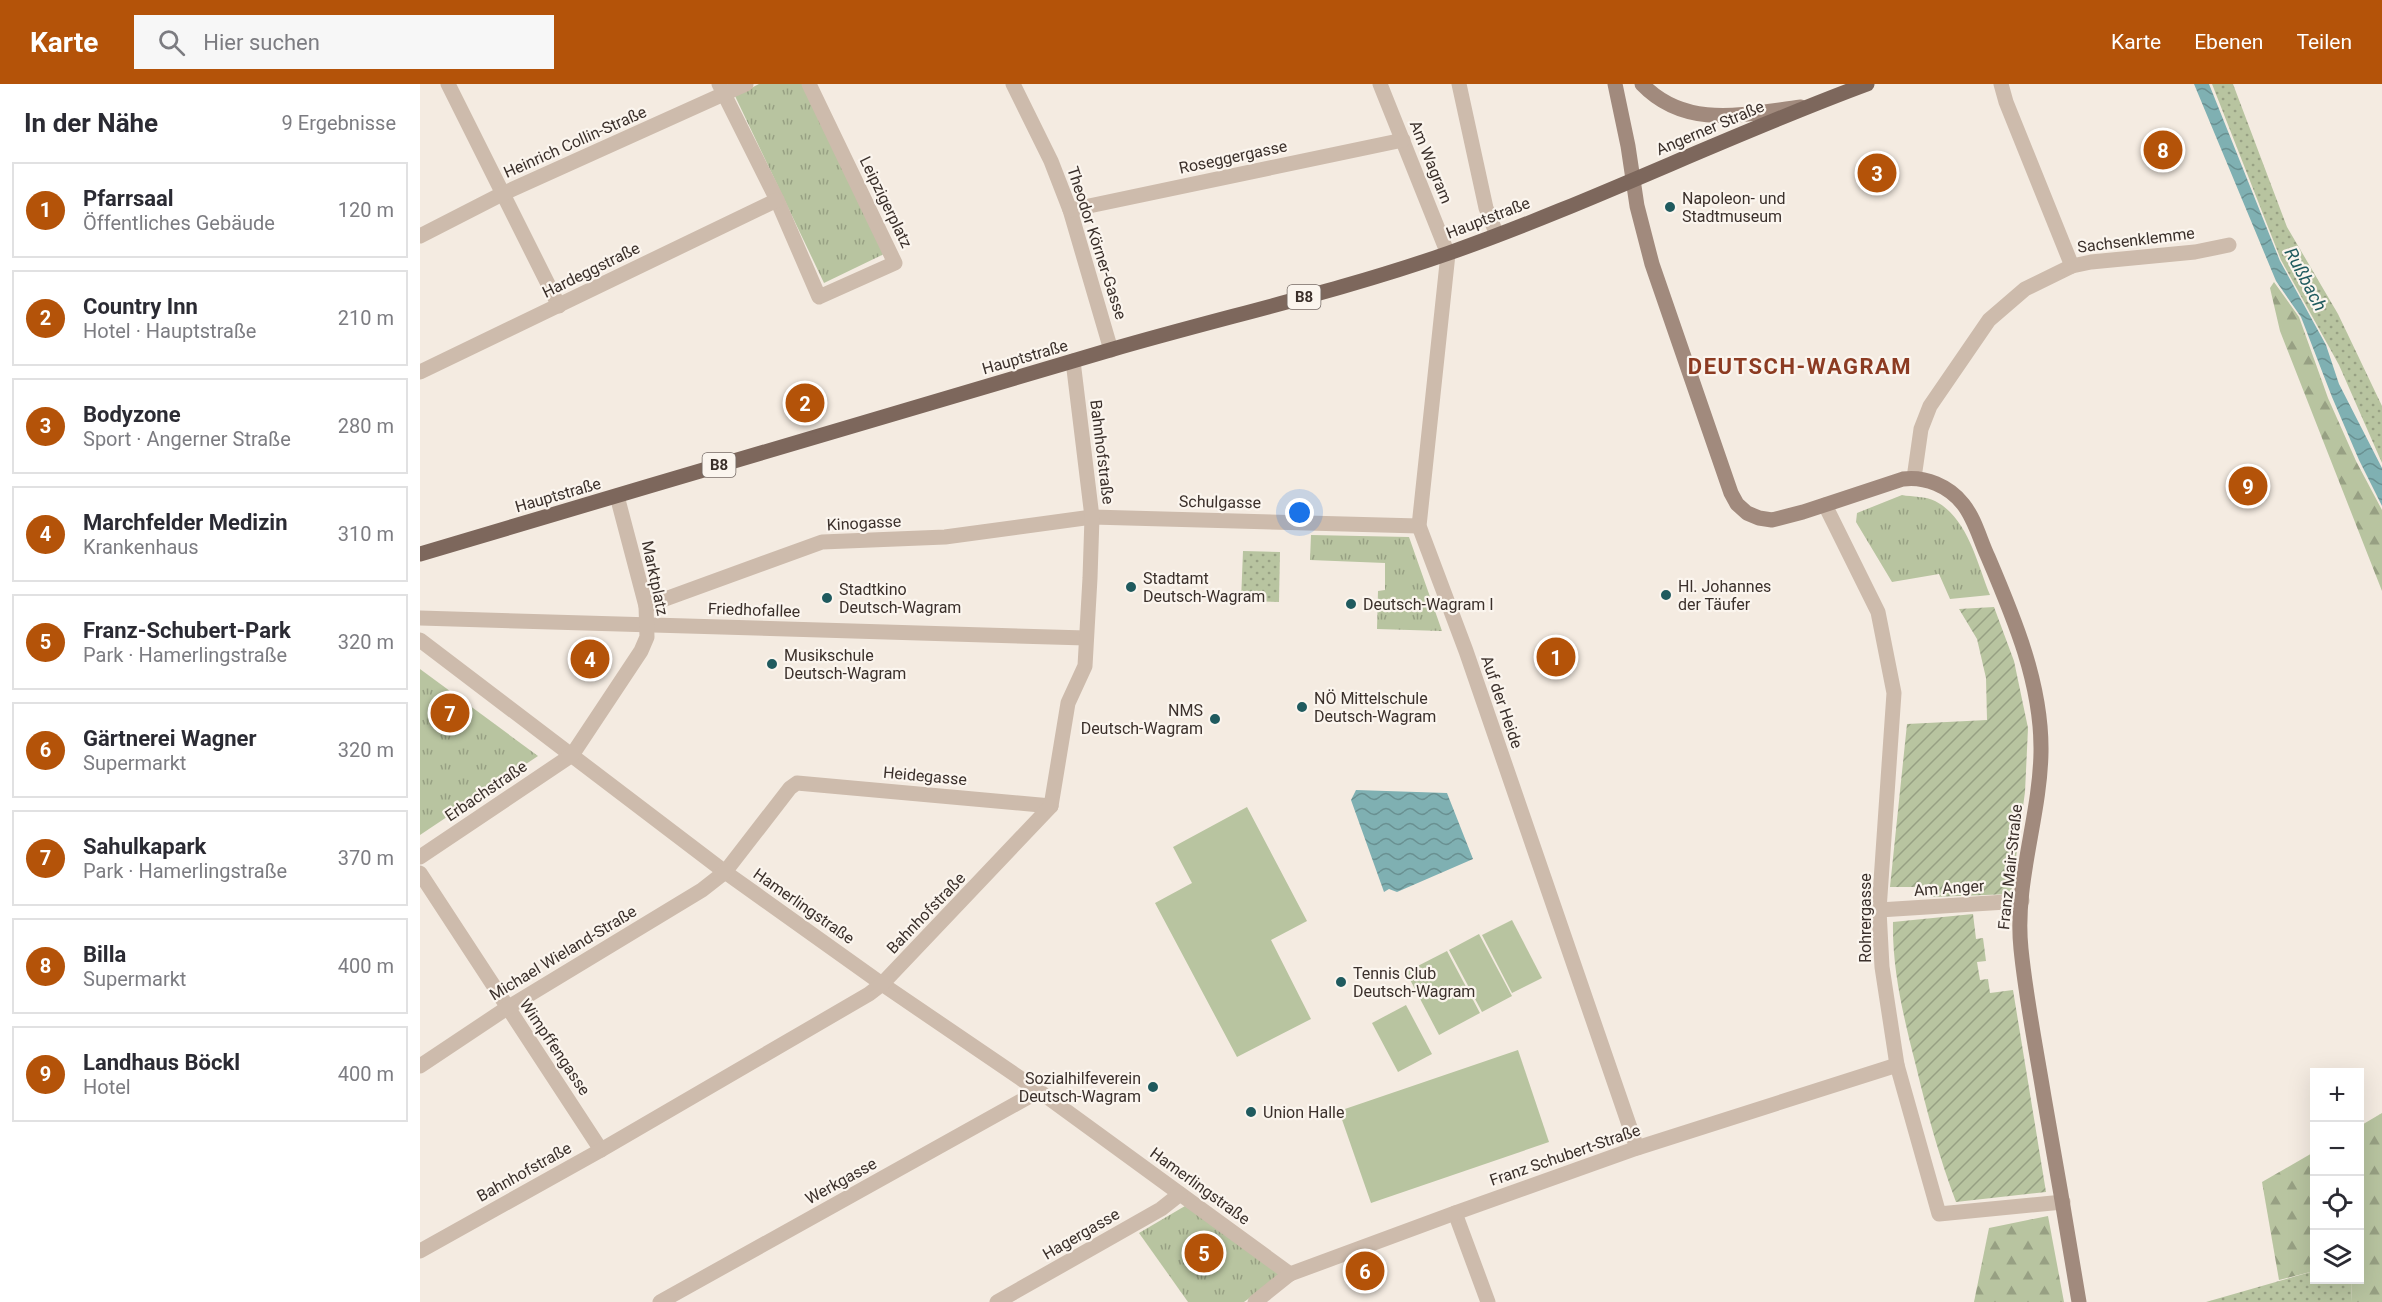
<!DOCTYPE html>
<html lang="de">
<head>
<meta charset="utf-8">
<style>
	:root { --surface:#fff; --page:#f7f7f7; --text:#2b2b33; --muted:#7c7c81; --line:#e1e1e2; --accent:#b45309 }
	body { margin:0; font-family:Roboto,sans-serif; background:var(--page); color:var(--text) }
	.controls { position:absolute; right:18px; bottom:18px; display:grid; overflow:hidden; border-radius:0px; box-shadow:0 6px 24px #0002 }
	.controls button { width:54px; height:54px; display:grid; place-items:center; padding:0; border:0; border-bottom:2px solid var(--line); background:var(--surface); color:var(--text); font:30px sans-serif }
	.you { position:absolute; left:880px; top:429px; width:21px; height:21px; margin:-15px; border:4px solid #fff; border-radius:50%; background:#1a73e8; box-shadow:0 0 0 9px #1a73e833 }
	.badge { display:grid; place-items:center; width:39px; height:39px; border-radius:50%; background:var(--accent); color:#fff; font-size:20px; font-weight:700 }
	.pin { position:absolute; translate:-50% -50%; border:3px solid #fff; box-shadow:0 2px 6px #0006 }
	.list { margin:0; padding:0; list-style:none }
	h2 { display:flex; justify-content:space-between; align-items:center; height:78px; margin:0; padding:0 24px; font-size:26px }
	h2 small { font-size:20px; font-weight:400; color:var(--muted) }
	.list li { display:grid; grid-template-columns:39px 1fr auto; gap:18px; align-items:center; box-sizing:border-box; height:96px; margin:0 12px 12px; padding:0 12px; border:2px solid var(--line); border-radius:0px }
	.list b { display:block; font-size:22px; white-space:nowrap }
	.list p { margin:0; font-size:20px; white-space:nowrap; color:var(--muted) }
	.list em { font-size:20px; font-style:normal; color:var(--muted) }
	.icon { flex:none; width:33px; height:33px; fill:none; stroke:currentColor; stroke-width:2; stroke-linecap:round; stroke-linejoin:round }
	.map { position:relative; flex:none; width:1962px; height:1218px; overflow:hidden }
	header { display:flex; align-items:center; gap:36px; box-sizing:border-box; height:84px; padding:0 30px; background:var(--accent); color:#fff }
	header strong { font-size:28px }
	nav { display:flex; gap:33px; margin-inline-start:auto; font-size:21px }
	.search { width:420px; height:54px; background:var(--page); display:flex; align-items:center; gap:15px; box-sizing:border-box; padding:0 21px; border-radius:0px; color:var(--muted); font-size:22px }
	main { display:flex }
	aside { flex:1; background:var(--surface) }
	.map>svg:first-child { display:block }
	.grass { fill:url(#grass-dots) }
	.forest { fill:url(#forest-firs) }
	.park { fill:url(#park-tufts) }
	.garden { fill:url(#garden-furrows) }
	.pitch { fill:#b8c4a0 }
	.water { fill:url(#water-waves) }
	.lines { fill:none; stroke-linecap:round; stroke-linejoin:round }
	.street { stroke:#cdbbac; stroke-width:15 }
	.secondary { stroke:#a18a7d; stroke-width:15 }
	.primary { stroke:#7d675c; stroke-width:15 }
	.poi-dot { fill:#1f5a5e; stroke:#fbf5ee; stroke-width:2 }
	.labels { text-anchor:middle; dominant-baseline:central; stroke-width:4.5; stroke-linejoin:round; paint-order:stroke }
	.shield { fill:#fbf5ee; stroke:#756b66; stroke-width:1.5 }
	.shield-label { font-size:15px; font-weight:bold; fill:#3b302b }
	.street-label { font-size:16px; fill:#3b302b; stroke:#fbf5ee }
	.poi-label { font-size:16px; fill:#3b302b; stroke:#fbf5ee; text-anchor:start }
	.water-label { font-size:18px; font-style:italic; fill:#1f5a5e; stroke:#fbf5ee }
	.district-label { font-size:22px; font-weight:bold; letter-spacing:1.5px; fill:#8c3b22; stroke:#fbf5ee }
</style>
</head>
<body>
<header>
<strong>Karte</strong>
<div class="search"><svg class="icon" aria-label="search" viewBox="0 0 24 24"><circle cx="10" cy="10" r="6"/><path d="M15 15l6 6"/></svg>Hier suchen</div>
<nav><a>Karte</a><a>Ebenen</a><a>Teilen</a></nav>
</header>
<main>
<aside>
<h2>In der Nähe<small>9 Ergebnisse</small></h2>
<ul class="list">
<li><span class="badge">1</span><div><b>Pfarrsaal</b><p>Öffentliches Gebäude</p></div><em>120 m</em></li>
<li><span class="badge">2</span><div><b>Country Inn</b><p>Hotel · Hauptstraße</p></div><em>210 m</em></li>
<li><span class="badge">3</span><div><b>Bodyzone</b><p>Sport · Angerner Straße</p></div><em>280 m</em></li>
<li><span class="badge">4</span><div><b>Marchfelder Medizin</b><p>Krankenhaus</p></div><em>310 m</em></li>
<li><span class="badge">5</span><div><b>Franz-Schubert-Park</b><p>Park · Hamerlingstraße</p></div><em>320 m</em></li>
<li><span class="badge">6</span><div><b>Gärtnerei Wagner</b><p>Supermarkt</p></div><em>320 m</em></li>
<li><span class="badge">7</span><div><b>Sahulkapark</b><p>Park · Hamerlingstraße</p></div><em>370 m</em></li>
<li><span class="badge">8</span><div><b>Billa</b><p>Supermarkt</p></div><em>400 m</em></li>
<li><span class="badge">9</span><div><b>Landhaus Böckl</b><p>Hotel</p></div><em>400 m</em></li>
</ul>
</aside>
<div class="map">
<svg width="1962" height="1218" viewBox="0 0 1962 1218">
	<defs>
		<pattern id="grass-dots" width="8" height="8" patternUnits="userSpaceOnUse" patternTransform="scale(1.5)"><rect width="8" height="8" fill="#b8c4a0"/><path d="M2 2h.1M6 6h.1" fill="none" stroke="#97a083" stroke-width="1.8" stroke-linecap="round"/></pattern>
		<pattern id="forest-firs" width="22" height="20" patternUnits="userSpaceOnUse" patternTransform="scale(1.5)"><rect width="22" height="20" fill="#b8c4a0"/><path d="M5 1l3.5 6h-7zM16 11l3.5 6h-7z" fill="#97a083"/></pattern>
		<pattern id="park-tufts" width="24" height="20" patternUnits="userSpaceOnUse" patternTransform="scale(1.5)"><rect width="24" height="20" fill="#b8c4a0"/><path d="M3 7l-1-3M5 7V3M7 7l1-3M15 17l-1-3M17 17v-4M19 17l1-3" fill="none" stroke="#97a083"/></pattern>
		<pattern id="garden-furrows" width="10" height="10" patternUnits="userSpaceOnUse" patternTransform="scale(1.5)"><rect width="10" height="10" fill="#b8c4a0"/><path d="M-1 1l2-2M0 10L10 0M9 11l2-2" fill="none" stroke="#97a083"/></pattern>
		<pattern id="water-waves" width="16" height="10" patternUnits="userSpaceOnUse" patternTransform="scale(1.5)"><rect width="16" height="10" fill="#7fb0b2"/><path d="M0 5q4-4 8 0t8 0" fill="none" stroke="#699091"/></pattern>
	</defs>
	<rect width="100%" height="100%" fill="#f4ebe1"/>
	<g class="grass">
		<path d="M1792 0H1813L1867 143 1918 230 1962 322V379L1919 281 1861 176Z"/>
		<path d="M823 467 860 468 859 518 821 517Z"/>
		<path d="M1894 1187V1196H1932L1931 1218H1786Z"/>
	</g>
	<g class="forest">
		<path d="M1854 198 1879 233 1908 314 1936 377 1962 426V507L1860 247 1850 204Z"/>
		<path d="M1962 1029V1218H1931L1932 1196H1940V1042Z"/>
		<path d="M1894 1068V1187L1859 1196 1842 1098Z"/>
		<path d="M1628 1132 1644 1218H1554L1569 1144Z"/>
	</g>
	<g class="park">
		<path d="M339 0H383L464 170 404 199 315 12Z"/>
		<path d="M1482 411C1492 413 1506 412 1515 417 1548 434 1557 479 1570 511L1530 515 1519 490 1472 498 1436 438 1437 429Z"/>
		<path d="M891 451 989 453 1022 547 957 545 958 507 965 506V479L890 476Z"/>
		<path d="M0 585 118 672 0 751Z"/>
		<path d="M765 1122 864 1189 824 1218H768L719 1149Z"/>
	</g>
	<g class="garden">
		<path d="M1574 523 1594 577 1608 644 1605 708 1591 810 1513 813V803H1470L1487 640 1567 636 1566 594 1557 555 1539 525Z"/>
		<path d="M1553 830 1556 855 1563 854 1566 877 1557 878 1560 896 1568 895 1570 909 1593 906 1626 1108 1536 1118C1519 1073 1507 1028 1496 982 1484 935 1472 886 1473 838Z"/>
	</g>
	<g class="pitch">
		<path d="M827 723 887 837 851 856 891 935 817 973 735 819 772 799 753 763Z"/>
		<path d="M1092 836 1122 894 1092 909 1062 851Z"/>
		<path d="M1059 850 1092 912 1062 928 1029 866Z"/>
		<path d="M1027 867 1060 929 1019 951 986 888Z"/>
		<path d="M986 921 1012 970 978 988 952 939Z"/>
		<path d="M1098 966 1129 1058 951 1119 919 1027Z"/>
	</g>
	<g class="water">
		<path d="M1774 0H1789L1860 177 1906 261 1919 300 1962 384V422L1939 376 1912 313 1881 233 1856 197Z"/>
		<path d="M936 706 1027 709 1053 775 977 808 969 805 964 808 931 716Z"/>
	</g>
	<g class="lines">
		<g class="street">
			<path d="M28 0 139 222"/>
			<path d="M299 0 357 116 399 213 475 179 389 0"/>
			<path d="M593 0 631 77 650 126 691 266"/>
			<path d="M960 0 1028 170 999 442 1046 567 1217 1064"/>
			<path d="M1039 0 1066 124 1077 151"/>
			<path d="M1581 0 1586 18 1652 182"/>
			<path d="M650 126 983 56"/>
			<path d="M0 152 82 110 326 0"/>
			<path d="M0 288 357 116"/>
			<path d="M1494 394 1501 345 1510 322 1569 236 1605 205 1652 182 1671 178 1775 168 1809 161"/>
			<path d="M1405 421 1458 528 1474 609 1459 826 1462 883 1477 981 1519 1130 1643 1118"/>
			<path d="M226 522 402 458 525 453 672 433 999 442"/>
			<path d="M0 534 666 554"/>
			<path d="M0 556 305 788 462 900 619 1007 870 1190"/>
			<path d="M0 773 152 671 221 567 227 553 226 522 197 412"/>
			<path d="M0 789 181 1066"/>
			<path d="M1459 826 1602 817"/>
			<path d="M0 982 87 924 282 806 305 788 370 704 377 699 631 722"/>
			<path d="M1035 1129 1068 1218"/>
			<path d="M0 1167 181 1066 449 910 462 900 631 722 648 619 665 582 670 494 672 433 653 277"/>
			<path d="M240 1218 619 1007"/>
			<path d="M577 1218 741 1125 760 1110"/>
			<path d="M835 1218 870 1190 1035 1129 1217 1064 1477 981"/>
		</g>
		<g class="secondary">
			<path d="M1195 0 1208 62 1217 122 1232 180 1311 409 1317 420 1327 429 1339 434 1352 436 1383 428 1483 395C1505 392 1529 402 1543 420 1555 435 1560 456 1568 473 1594 534 1622 600 1621 668 1620 734 1594 799 1601 865 1606 915 1616 964 1624 1013 1636 1081 1648 1150 1659 1218"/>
			<path d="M1222 0C1266 46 1325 30 1381 23"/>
		</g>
		<path class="primary" d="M0 470C230 402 460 333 690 266 803 233 918 208 1029 169 1171 119 1306 52 1447 0"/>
	</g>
	<g class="poi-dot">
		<circle cx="1250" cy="123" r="6"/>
		<circle cx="711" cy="503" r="6"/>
		<circle cx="1246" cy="511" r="6"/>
		<circle cx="407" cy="514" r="6"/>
		<circle cx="931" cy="520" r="6"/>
		<circle cx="352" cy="580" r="6"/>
		<circle cx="882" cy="623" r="6"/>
		<circle cx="795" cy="635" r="6"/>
		<circle cx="921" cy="898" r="6"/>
		<circle cx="733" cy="1003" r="6"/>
		<circle cx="831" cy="1028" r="6"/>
	</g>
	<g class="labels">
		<g class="shield">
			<rect x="867.5" y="201" width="33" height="24" rx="4.5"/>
			<rect x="282.5" y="369" width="33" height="24" rx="4.5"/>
		</g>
		<g class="shield-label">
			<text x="884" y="213">B8</text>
			<text x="299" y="381">B8</text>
		</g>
		<g class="street-label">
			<text transform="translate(1290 44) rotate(-23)">Angerner Straße</text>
			<text transform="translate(155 58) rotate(-24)">Heinrich Collin-Straße</text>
			<text transform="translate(813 73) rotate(-12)">Roseggergasse</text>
			<text transform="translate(1011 78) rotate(68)">Am Wagram</text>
			<text transform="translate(466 118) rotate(64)">Leipzigerplatz</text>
			<text transform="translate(1068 134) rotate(-21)">Hauptstraße</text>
			<text transform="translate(1716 156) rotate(-7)">Sachsenklemme</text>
			<text transform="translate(677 159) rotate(72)">Theodor Körner-Gasse</text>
			<text transform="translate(171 186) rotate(-26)">Hardeggstraße</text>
			<text transform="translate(605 273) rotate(-16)">Hauptstraße</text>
			<text transform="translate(682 368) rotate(83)">Bahnhofstraße</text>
			<text transform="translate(138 411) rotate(-16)">Hauptstraße</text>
			<text transform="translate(800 418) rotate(1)">Schulgasse</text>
			<text transform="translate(444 439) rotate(-3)">Kinogasse</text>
			<text transform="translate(235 494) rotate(78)">Marktplatz</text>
			<text transform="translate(334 526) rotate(2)">Friedhofallee</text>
			<text transform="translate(1082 618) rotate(71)">Auf der Heide</text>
			<text transform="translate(505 692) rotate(5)">Heidegasse</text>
			<text transform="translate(66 707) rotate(-34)">Erbachstraße</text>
			<text transform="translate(1590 783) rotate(-84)">Franz Mair-Straße</text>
			<text transform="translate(1529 804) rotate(-4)">Am Anger</text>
			<text transform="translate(384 822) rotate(35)">Hamerlingstraße</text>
			<text transform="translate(506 829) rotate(-46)">Bahnhofstraße</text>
			<text transform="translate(1445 834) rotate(-90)">Rohrergasse</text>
			<text transform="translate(143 869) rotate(-31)">Michael Wieland-Straße</text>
			<text transform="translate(135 963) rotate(56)">Wimpffengasse</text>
			<text transform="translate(1145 1071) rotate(-19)">Franz Schubert-Straße</text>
			<text transform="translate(104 1088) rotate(-29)">Bahnhofstraße</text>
			<text transform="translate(421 1097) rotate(-29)">Werkgasse</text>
			<text transform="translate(780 1102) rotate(36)">Hamerlingstraße</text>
			<text transform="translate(661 1150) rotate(-30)">Hagergasse</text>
		</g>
		<g class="poi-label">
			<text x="1262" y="114">Napoleon- und<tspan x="1262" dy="18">Stadtmuseum</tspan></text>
			<text x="723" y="494">Stadtamt<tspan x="723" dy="18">Deutsch-Wagram</tspan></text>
			<text x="1258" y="502">Hl. Johannes<tspan x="1258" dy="18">der Täufer</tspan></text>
			<text x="419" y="505">Stadtkino<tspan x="419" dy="18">Deutsch-Wagram</tspan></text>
			<text x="943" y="520">Deutsch-Wagram I</text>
			<text x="364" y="571">Musikschule<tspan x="364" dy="18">Deutsch-Wagram</tspan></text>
			<text x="894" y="614">NÖ Mittelschule<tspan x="894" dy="18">Deutsch-Wagram</tspan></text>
			<text x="783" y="626" text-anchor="end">NMS<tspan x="783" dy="18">Deutsch-Wagram</tspan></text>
			<text x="933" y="889">Tennis Club<tspan x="933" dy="18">Deutsch-Wagram</tspan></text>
			<text x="721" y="994" text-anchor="end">Sozialhilfeverein<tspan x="721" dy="18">Deutsch-Wagram</tspan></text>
			<text x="843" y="1028">Union Halle</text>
		</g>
		<g class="water-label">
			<text transform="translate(1886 195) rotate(62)">Rußbach</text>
		</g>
		<g class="district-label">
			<text x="1380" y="282">DEUTSCH-WAGRAM</text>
		</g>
	</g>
</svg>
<div class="controls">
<button>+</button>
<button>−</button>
<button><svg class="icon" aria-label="locate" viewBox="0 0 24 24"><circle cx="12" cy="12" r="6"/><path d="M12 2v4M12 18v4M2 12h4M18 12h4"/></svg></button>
<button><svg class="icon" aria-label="layers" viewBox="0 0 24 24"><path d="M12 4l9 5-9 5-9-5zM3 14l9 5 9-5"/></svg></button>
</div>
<div class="you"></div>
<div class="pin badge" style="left:1136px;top:573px">1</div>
<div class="pin badge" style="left:385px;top:319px">2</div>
<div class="pin badge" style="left:1457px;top:89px">3</div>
<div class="pin badge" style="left:170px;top:575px">4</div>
<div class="pin badge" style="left:784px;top:1169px">5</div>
<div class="pin badge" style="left:945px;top:1187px">6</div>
<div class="pin badge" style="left:30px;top:629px">7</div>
<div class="pin badge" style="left:1743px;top:66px">8</div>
<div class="pin badge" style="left:1828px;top:402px">9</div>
</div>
</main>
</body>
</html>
